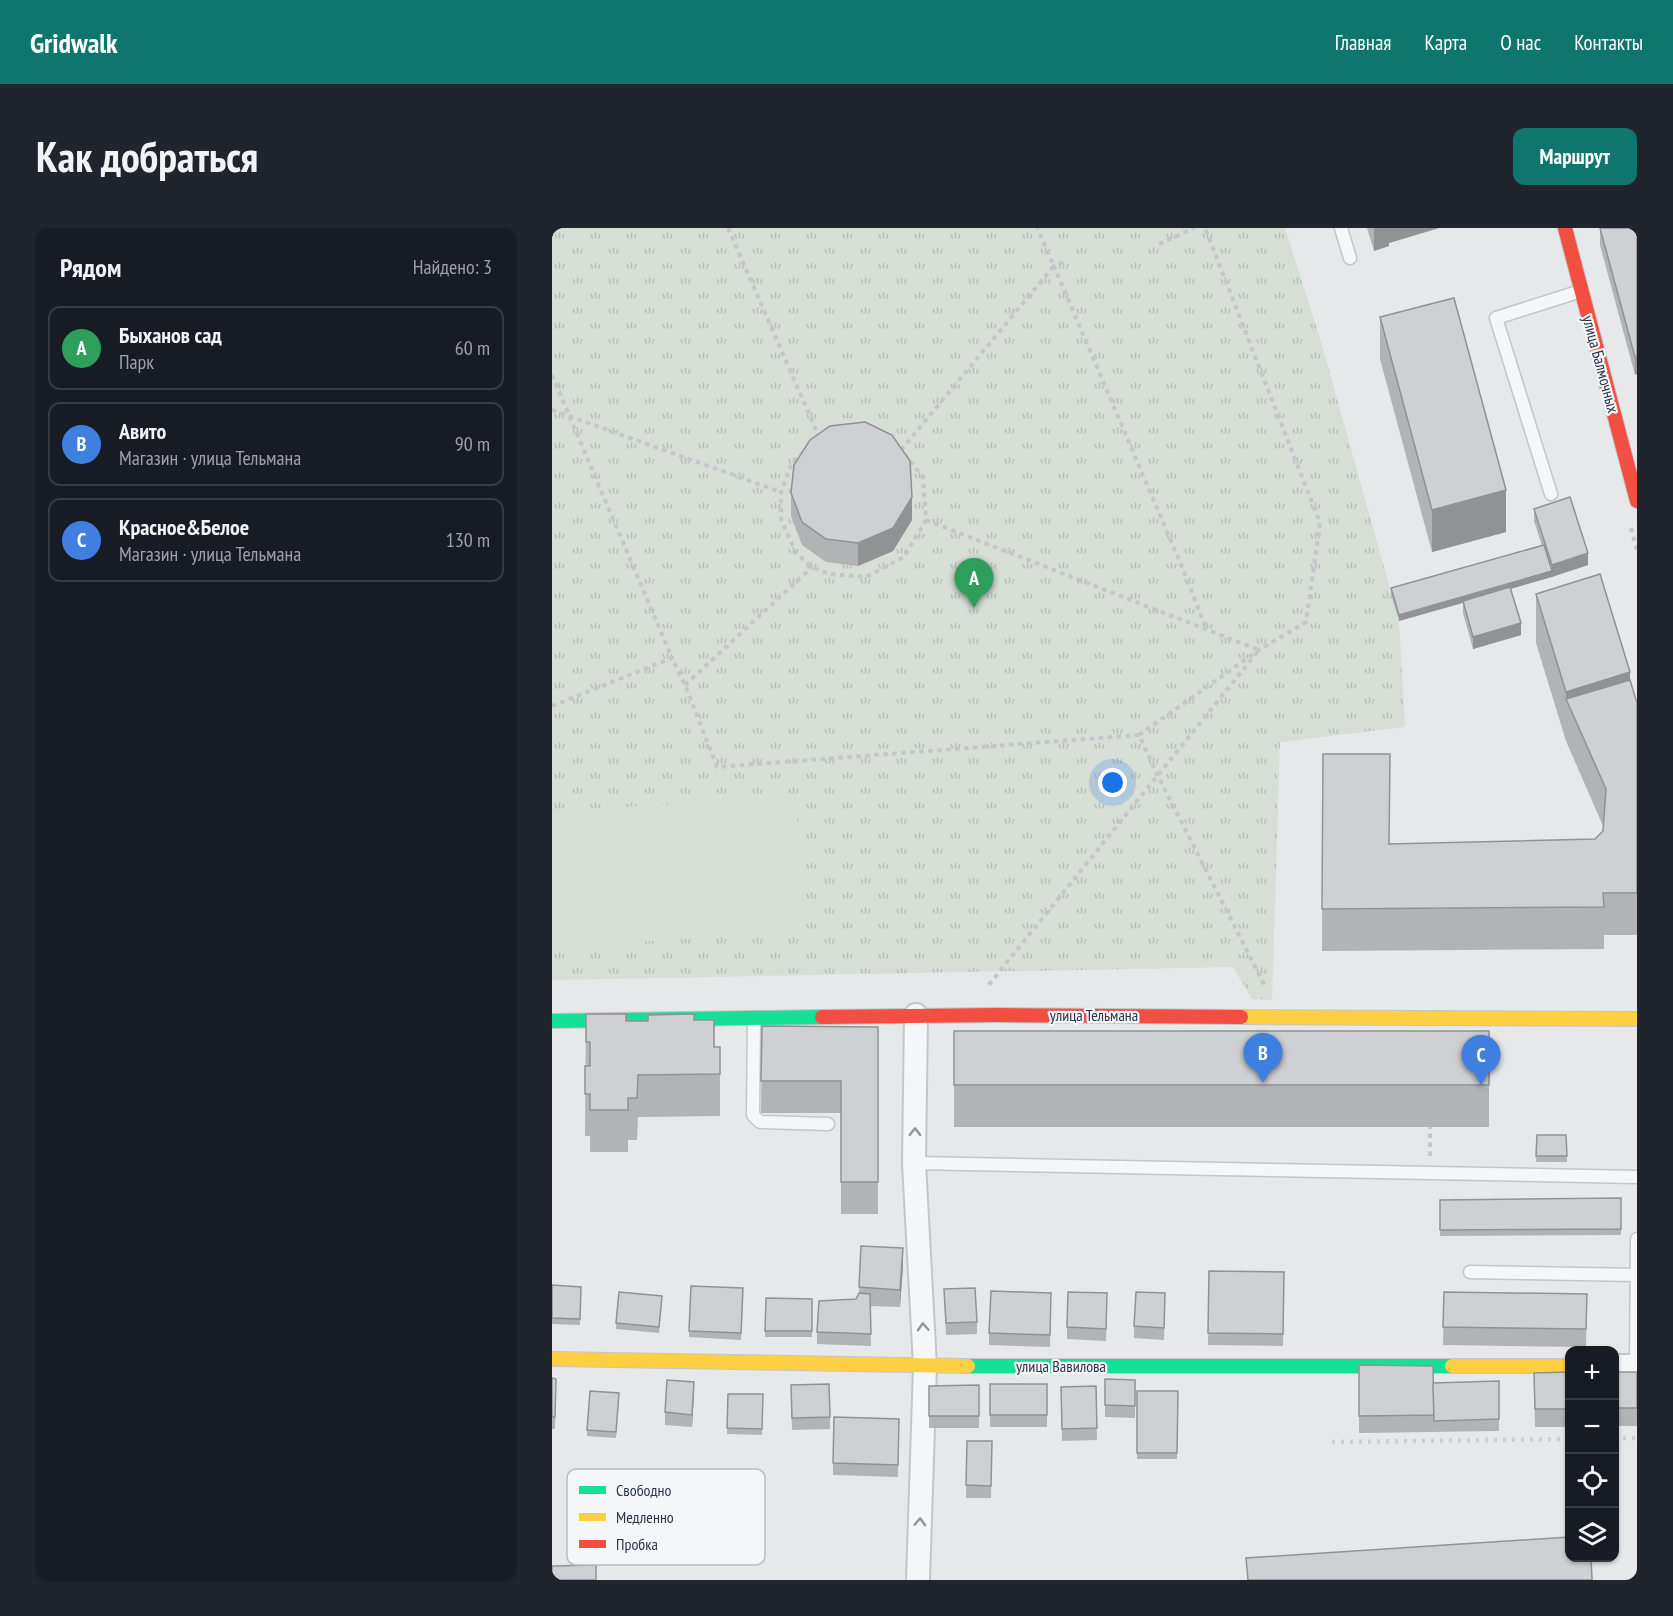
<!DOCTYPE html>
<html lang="ru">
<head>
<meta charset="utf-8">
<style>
	:root { --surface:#171b24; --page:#20242c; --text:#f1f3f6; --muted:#9ea1a6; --line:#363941; --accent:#0f766e }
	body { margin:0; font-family:"PT Sans Narrow",sans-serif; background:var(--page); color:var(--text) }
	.controls { position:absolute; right:18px; bottom:18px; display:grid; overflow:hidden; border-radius:12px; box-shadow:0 2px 4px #0004 }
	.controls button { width:54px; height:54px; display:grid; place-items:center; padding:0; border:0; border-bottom:2px solid var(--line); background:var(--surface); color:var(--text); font:30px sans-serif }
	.you { position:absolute; left:561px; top:555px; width:21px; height:21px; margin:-15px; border:4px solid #fff; border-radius:50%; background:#1a73e8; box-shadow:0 0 0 9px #1a73e833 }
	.badge { display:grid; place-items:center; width:39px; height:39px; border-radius:50%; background:var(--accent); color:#fff; font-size:20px; font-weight:700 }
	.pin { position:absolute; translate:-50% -50px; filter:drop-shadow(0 2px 3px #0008) }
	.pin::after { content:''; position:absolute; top:32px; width:21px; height:18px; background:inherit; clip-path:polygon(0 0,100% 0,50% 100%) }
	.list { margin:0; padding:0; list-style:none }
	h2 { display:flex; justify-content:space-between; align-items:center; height:78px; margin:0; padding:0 24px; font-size:26px }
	h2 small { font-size:20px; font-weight:400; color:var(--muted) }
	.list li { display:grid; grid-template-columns:39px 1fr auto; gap:18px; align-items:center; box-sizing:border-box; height:84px; margin:0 12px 12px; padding:0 12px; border:2px solid var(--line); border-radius:12px }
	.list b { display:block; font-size:22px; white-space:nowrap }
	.list p { margin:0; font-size:20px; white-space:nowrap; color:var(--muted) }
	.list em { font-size:20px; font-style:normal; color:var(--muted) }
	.icon { flex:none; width:33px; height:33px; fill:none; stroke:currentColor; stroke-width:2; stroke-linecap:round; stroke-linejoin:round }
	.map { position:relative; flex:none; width:1085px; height:1352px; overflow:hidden; border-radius:12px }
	header { display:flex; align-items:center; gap:36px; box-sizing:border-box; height:84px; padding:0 30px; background:var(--accent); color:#fff }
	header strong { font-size:28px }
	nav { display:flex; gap:33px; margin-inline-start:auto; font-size:21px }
	.intro { display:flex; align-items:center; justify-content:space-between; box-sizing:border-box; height:144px; padding:0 36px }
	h1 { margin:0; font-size:42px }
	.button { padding:15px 27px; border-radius:12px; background:var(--accent); color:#fff; font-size:21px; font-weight:700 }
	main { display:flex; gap:36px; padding:0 36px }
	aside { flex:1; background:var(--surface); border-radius:12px; box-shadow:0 2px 4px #0004 }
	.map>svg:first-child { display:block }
	.park { fill:url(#park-tufts) }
	.pitch { fill:#d6ded6 }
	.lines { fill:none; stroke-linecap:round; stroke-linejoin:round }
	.lane-casing { stroke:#c4c6c8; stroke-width:15 }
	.street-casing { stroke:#c4c6c8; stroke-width:26 }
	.fast-casing { stroke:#c4c6c8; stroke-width:16 }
	.slow-casing { stroke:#c4c6c8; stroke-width:16 }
	.jam-casing { stroke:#c4c6c8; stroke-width:16 }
	.path { stroke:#c5c6ca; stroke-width:4; stroke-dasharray:4.5 4.5; stroke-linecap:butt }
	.lane { stroke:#f5f6f7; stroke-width:12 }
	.street { stroke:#f5f6f7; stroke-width:22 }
	.fast { stroke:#16e098; stroke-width:14 }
	.slow { stroke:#ffcf43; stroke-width:14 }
	.jam { stroke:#f24e42; stroke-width:14 }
	.rail { stroke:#cecfd2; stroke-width:4.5; stroke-dasharray:3 6; stroke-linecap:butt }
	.wall { fill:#b1b3b5 }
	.shaded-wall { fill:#909294 }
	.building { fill:#ced0d3; stroke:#909294; stroke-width:1.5 }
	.oneway { stroke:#90959e }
	.labels { text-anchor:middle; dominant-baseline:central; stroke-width:4.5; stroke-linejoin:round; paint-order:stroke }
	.street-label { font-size:16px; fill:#2b3445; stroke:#f4f6f9 }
	.key { fill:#f4f6f9; stroke:#b8bcc3; stroke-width:1.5 }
	.key-label { font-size:16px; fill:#2b3445 }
</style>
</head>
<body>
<header>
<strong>Gridwalk</strong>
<nav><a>Главная</a><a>Карта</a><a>О нас</a><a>Контакты</a></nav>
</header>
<div class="intro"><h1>Как добраться</h1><a class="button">Маршрут</a></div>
<main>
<aside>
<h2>Рядом<small>Найдено: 3</small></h2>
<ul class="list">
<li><span class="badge" style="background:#2e9e5b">A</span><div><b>Быханов сад</b><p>Парк</p></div><em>60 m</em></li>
<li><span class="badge" style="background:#3f7fe0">B</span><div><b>Авито</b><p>Магазин · улица Тельмана</p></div><em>90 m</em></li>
<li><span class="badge" style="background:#3f7fe0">C</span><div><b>Красное&amp;Белое</b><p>Магазин · улица Тельмана</p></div><em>130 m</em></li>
</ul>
</aside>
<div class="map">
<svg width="1085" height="1352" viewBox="0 0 1085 1352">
	<defs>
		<pattern id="park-tufts" width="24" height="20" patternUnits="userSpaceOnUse" patternTransform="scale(1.5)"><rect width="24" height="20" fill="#d6ded6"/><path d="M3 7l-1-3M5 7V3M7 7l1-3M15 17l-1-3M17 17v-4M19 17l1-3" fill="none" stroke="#b8bfb9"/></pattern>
	</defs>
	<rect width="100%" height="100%" fill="#e6e8ea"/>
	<path class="park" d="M0 0H733L770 117 847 393 853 499 728 514 720 772 700 771 681 739 0 752Z"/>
	<path class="pitch" d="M244 569 251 704 0 719V583Z"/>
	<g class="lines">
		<g class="lane-casing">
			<g id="lane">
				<path d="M789 0 798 30"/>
				<path d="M999 266 944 90 1029 63"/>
				<path d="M202 791 201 887 208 894 276 896"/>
				<path d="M362 935 1085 949"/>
				<path d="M918 1044 1085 1047"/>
				<path d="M1084 1138 1085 1011"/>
			</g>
		</g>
		<g class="street-casing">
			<g id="street">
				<path d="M364 787 362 935 373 1138 366 1352"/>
				<path d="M1062 1138H1085"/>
			</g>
		</g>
		<g class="fast-casing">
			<g id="fast">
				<path d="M0 793 270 789"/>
				<path d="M416 1138H900"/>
			</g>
		</g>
		<g class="slow-casing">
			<g id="slow">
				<path d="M689 789 1085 791"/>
				<path d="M0 1131 416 1138"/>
				<path d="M900 1138H1017"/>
			</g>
		</g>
		<g class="jam-casing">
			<g id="jam">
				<path d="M1013 0 1085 273"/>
				<path d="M270 789 445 787 689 789"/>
			</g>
		</g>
		<g class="path">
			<path d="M176 0 267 209"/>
			<path d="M0 1 2 0"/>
			<path d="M607 16 642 0"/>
			<path d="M511 34 502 38 633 346 654 401"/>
			<path d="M0 147 120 430"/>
			<path d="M0 182 229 264"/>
			<path d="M315 202 349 222 371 249 374 292 352 329 314 349 277 346 260 339 244 325 229 291V264L240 235 267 210Z"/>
			<path d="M349 222 502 38 485 0"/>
			<path d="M374 292 707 422 435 759"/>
			<path d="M1079 300 1085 323"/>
			<path d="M133 457 260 339"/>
			<path d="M0 478 120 430 133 457 165 539 587 507 606 548 714 760"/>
			<path d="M587 507 707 422 754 394 768 295 653 0"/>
			<path d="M878 928V899"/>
		</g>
		<use href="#lane" class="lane"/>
		<use href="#street" class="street"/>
		<use href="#fast" class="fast"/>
		<use href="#slow" class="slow"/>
		<use href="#jam" class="jam"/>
		<g class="rail">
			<path d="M1062 1210H1085"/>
			<path d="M780 1214 1017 1211"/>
		</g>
	</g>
	<g class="wall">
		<path d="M815 0H887L837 15V18L822 23Z"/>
		<path d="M1048 0H1085L1083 147 1048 17Z"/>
		<path d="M828 89 954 304 880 324 828 131Z"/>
		<path d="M239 265 360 292 341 323 306 338 274 334 250 317 239 288Z"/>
		<path d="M982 281 1036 337 958 361 969 407 921 421 911 385V375L847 393 839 366V360L990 318 982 293Z"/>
		<path d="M984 366 1078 452 1085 475V707H1052V721L770 723 771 526 837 616 1043 611 1051 603V598L1014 513 984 415Z"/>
		<path d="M34 786 74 793 142 792 162 819H168V888L86 889 85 912H76V924H38V908H33Z"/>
		<path d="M210 798 326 799V986H289V885H209Z"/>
		<path d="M402 803 937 845V899H402Z"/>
		<path d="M985 907H1014L1015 934H984Z"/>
		<path d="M1069 970V1007L888 1008V972Z"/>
		<path d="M309 1018 351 1038 348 1079 318 1078 319 1118 265 1116V1104L304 1071 307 1065Z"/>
		<path d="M657 1043 732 1044 731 1118 656 1117Z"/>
		<path d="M0 1057 29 1059 28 1097 0 1096Z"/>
		<path d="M139 1058 191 1060 189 1112 137 1109Z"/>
		<path d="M392 1061 425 1094V1106L394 1107Z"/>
		<path d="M892 1064 1035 1066 1034 1119 891 1117Z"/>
		<path d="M214 1070 260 1071V1109H213Z"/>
		<path d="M110 1074 107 1105 64 1101V1095Z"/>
		<path d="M499 1077 498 1119 437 1117V1105Z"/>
		<path d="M555 1077 554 1113 515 1111V1099Z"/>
		<path d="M613 1077 612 1112 582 1110V1098Z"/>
		<path d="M807 1137 881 1155 947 1153V1203L807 1205Z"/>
		<path d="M1017 1144V1199H983L982 1145Z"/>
		<rect x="1062" y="1144" width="23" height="54"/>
		<path d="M0 1150 4 1151 3 1201H0Z"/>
		<path d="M553 1151 583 1152V1190L553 1189Z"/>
		<rect x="438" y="1156" width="57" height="43"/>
		<path d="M427 1157V1200H377V1158Z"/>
		<path d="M544 1158 545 1212 510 1213 509 1159Z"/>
		<path d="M585 1163H626L625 1231H585Z"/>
		<path d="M142 1166 140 1199 113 1197V1184Z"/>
		<path d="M176 1166H211L210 1207 175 1206Z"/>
		<path d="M239 1169 278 1189V1201L240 1202Z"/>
		<path d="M67 1171 64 1210 35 1208V1202Z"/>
		<path d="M347 1191 346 1249 281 1247V1235Z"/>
		<path d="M415 1213H440L439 1270H414Z"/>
	</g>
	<g class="shaded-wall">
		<path d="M822 0H887L837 15V18L822 23Z"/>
		<path d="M1083 129H1085V146L1083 147Z"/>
		<path d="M954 262V304L880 324V282Z"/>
		<path d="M360 269V292L341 323 306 338V315Z"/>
		<path d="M1036 325V337L1000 349 847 393V387L1000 343V337Z"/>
		<path d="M969 395V407L921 421V409Z"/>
		<path d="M1078 444V494L1014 471V464Z"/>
		<path d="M351 1020V1038L348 1079V1062Z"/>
		<path d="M142 1154V1166L140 1199V1187Z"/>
	</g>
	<g class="building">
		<path d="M1048 0H1085V129H1083Z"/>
		<path d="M902 70 954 262 880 282 828 89Z"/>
		<path d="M313 194 340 207 358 233 360 269 341 300 306 315 274 311 250 294 239 265 242 237 258 212 278 198Z"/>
		<path d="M1018 269 1036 325 1000 337 982 281Z"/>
		<path d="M992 317 1000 343 847 387 839 360Z"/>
		<path d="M1048 346 1078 444 1014 464 984 366Z"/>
		<path d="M958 359 969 395 921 409 911 373Z"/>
		<path d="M1078 452 1085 475V665H1051L1052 679 770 681 771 526H838L837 616 1043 611 1051 603 1054 561 1014 471Z"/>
		<path d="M34 786H74V793H96V787L142 786V792H162V819H168V846L86 847 85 870H76V882H38V866H33V838H38V814H34Z"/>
		<path d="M210 798 326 799V954H289V853H209Z"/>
		<rect x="402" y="803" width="535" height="54"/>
		<path d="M985 907H1014L1015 928H984Z"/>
		<path d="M1069 970V1001L888 1002V972Z"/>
		<path d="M309 1018 351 1020 348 1062 307 1059Z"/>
		<path d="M657 1043 732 1044 731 1106 656 1105Z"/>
		<path d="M0 1057 29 1059 28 1091 0 1090Z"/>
		<path d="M139 1058 191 1060 189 1105 137 1103Z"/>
		<path d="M423 1060 425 1094 394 1095 392 1061Z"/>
		<path d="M439 1063 499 1065 498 1107 437 1105Z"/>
		<path d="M67 1064 110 1068 107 1099 64 1095Z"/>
		<path d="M516 1064 555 1065 554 1101 515 1099Z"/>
		<path d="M584 1064 613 1065 612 1100 582 1098Z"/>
		<path d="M892 1064 1035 1066 1034 1101 891 1099Z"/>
		<path d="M307 1065 318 1066 319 1106 265 1104 267 1073 304 1071Z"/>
		<path d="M214 1070 260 1071V1103H213Z"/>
		<path d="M807 1137 881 1138 882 1187 807 1188Z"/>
		<path d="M1017 1144V1181H983L982 1145Z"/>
		<rect x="1062" y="1144" width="23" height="36"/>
		<path d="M0 1150 4 1151 3 1189H0Z"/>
		<path d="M553 1151 583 1152V1178L553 1177Z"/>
		<path d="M115 1152 142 1154 140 1187 113 1184Z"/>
		<path d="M947 1153V1191L882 1193 881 1155Z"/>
		<path d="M277 1156 278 1189 240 1190 239 1157Z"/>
		<rect x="438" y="1156" width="57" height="31"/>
		<path d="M427 1157V1188H377V1158Z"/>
		<path d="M544 1158 545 1200 510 1201 509 1159Z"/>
		<path d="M38 1163 67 1165 64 1204 35 1202Z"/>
		<path d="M585 1163H626L625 1225H585Z"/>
		<path d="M176 1166H211L210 1201 175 1200Z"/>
		<path d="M282 1189 347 1191 346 1237 281 1235Z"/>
		<path d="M415 1213H440L439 1258 414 1257Z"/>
		<path d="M1017 1309V1329H1039L1040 1352H696L694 1330Z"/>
		<path d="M44 1337V1352H0V1338Z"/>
	</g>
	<defs><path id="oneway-chevron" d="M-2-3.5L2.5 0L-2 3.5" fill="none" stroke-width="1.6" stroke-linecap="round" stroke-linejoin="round" transform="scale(1.5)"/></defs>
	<g class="oneway">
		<use href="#oneway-chevron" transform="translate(363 904) rotate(-89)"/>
		<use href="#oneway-chevron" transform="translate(371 1099) rotate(-93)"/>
		<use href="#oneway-chevron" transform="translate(368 1294) rotate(-88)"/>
	</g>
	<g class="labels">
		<g class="street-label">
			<text transform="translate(1049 136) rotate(75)">улица Балмочных</text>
			<text x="542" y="787">улица Тельмана</text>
			<text x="509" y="1138">улица Вавилова</text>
		</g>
	</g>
	<rect x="15" y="1241" width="198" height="96" rx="9" class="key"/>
	<rect x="27" y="1258" width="27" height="8" fill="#16e098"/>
	<rect x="27" y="1285" width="27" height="8" fill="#ffcf43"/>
	<rect x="27" y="1312" width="27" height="8" fill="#f24e42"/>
	<g class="key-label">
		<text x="64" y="1268">Свободно</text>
		<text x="64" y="1295">Медленно</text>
		<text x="64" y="1322">Пробка</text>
	</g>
</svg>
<div class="controls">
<button>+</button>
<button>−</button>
<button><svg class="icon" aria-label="locate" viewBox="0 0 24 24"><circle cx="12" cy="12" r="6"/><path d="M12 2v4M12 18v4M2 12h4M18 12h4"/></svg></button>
<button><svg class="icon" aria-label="layers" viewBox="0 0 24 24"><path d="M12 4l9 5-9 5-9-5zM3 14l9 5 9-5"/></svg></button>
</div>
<div class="you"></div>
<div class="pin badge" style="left:422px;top:380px;background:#2e9e5b">A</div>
<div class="pin badge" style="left:711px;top:855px;background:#3f7fe0">B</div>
<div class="pin badge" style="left:929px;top:857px;background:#3f7fe0">C</div>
</div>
</main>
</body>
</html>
